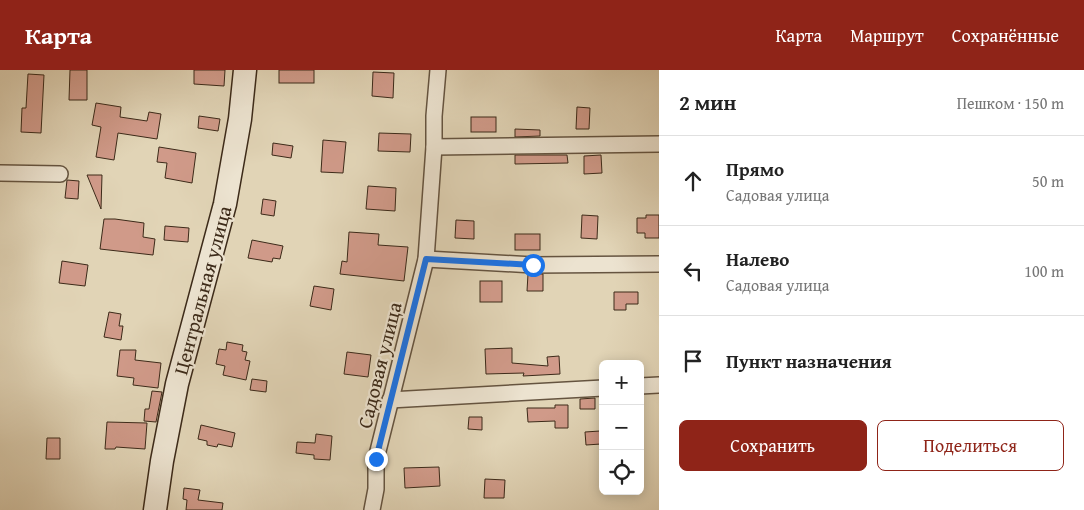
<!DOCTYPE html>
<html lang="ru">
<head>
<meta charset="utf-8">
<style>
	:root { --surface:#fff; --page:#f2f2f2; --text:#222; --muted:#767676; --line:#e0e0e0; --accent:#8f2418 }
	body { margin:0; font-family:"Gentium Book Plus",serif; background:var(--page); color:var(--text) }
	.controls { position:absolute; right:15px; bottom:15px; display:grid; overflow:hidden; border-radius:8px; box-shadow:0 2px 12px #0003 }
	.controls button { width:45px; height:45px; display:grid; place-items:center; padding:0; border:0; border-bottom:1px solid var(--line); background:var(--surface); color:var(--text); font:25px sans-serif }
	.stop { position:absolute; width:15px; height:15px; margin:-11px; border:4px solid #1a73e8; border-radius:50%; background:#fff }
	.stop.end { background:#1a73e8; border-color:#fff; box-shadow:0 1px 5px #0008 }
	.list { margin:0; padding:0; list-style:none }
	h2 { display:flex; justify-content:space-between; align-items:center; height:65px; margin:0; padding:0 20px; font-size:21px }
	h2 small { font-size:16px; font-weight:400; color:var(--muted) }
	.list li { display:grid; grid-template-columns:32px 1fr auto; gap:15px; align-items:center; box-sizing:border-box; height:90px; padding:0 20px; border-top:1px solid var(--line) }
	.list b { display:block; font-size:19px; white-space:nowrap }
	.list p { margin:0; font-size:16px; white-space:nowrap; color:var(--muted) }
	.list em { font-size:16px; font-style:normal; color:var(--muted) }
	.actions { display:flex; gap:10px; padding:15px 20px }
	.actions a { flex:1; padding:11px 0; border:1px solid var(--accent); border-radius:8px; text-align:center; font-size:18px; color:var(--accent) }
	.actions .main { background:var(--accent); color:#fff }
	.icon { flex:none; width:28px; height:28px; fill:none; stroke:currentColor; stroke-width:2; stroke-linecap:round; stroke-linejoin:round }
	.map { position:relative; flex:none; width:659px; height:440px; overflow:hidden }
	header { display:flex; align-items:center; gap:30px; box-sizing:border-box; height:70px; padding:0 25px; background:var(--accent); color:#fff }
	header strong { font-size:24px }
	nav { display:flex; gap:28px; margin-inline-start:auto; font-size:18px }
	main { display:flex }
	aside { flex:1; background:var(--surface) }
	.map>svg:first-child { display:block }
</style>
</head>
<body>
<header>
<strong>Карта</strong>
<nav><a>Карта</a><a>Маршрут</a><a>Сохранённые</a></nav>
</header>
<main>
<div class="map">
<svg width="659" height="440" viewBox="0 0 659 440">
	<rect width="100%" height="100%" fill="#e1d4b6"/>
	<filter id="stains"><feTurbulence type="fractalNoise" baseFrequency=".004" numOctaves="4"/><feColorMatrix values="0 0 0 0 .2 0 0 0 0 .09 0 0 0 0 .02 0 0 0 .5 -.17"/></filter>
	<radialGradient id="worn" r=".72"><stop offset=".6" stop-color="#630" stop-opacity="0"/><stop offset="1" stop-color="#630" stop-opacity=".3"/></radialGradient>
	<g fill="#d09a89" stroke="#3c2a19">
		<path d="M70,0H87V30H69Z"/>
		<path d="M194,0H225L224,16L194,14Z"/>
		<rect x="279" y="0" width="35" height="13"/>
		<path d="M373,2L394,3L393,28L372,26Z"/>
		<path d="M28,4L44,5L41,63L21,62L22,38H26Z"/>
		<path d="M96,33L121,37L120,47L147,51L149,42L161,44L157,69L118,63L114,90L96,87L101,57L92,55Z"/>
		<path d="M577,37L590,38L589,59H576Z"/>
		<path d="M199,46L220,49L218,61L198,58Z"/>
		<rect x="471" y="47" width="25" height="15"/>
		<path d="M515,59L540,60V66L515,67Z"/>
		<path d="M379,63L411,64L410,82L378,81Z"/>
		<path d="M323,70L346,72L343,103L321,102Z"/>
		<path d="M273,73L293,76L291,88L272,85Z"/>
		<path d="M159,77L196,83L192,113L165,108L167,93L157,92Z"/>
		<path d="M515,85H567L568,93L515,94Z"/>
		<path d="M601,85L602,103L584,104V86Z"/>
		<path d="M87,105H102L101,139Z"/>
		<path d="M67,110L79,111L78,129L65,128Z"/>
		<path d="M368,116L396,118L395,141L366,139Z"/>
		<path d="M263,129L276,131L274,146L261,144Z"/>
		<path d="M582,145L598,146L597,169L581,168Z"/>
		<path d="M646,145H659V168H645V163H637V148H646Z"/>
		<path d="M104,149H115L144,153L143,167L155,169L153,185L100,179Z"/>
		<path d="M456,150L474,151V169L455,168Z"/>
		<path d="M165,156L189,158L188,172L164,170Z"/>
		<path d="M349,162L379,164L378,175L408,177L404,211L340,204L342,191L347,192Z"/>
		<rect x="515" y="164" width="25" height="16"/>
		<path d="M252,170L283,176L280,189L273,188L272,192L248,188Z"/>
		<path d="M62,191L88,195L85,216L59,213Z"/>
		<path d="M528,204H543V221H527Z"/>
		<rect x="480" y="211" width="22" height="21"/>
		<path d="M314,216L334,219L331,240L310,236Z"/>
		<path d="M614,222H638V234H626V240H614Z"/>
		<path d="M109,242L121,244L119,256H123L121,270L104,267Z"/>
		<path d="M227,272L243,275L242,281L247,282L245,290L250,291L246,310L223,305L225,296L216,294L219,279L226,280Z"/>
		<path d="M512,278V293L548,296L547,287L559,286L560,304L523,306L524,303L486,304L485,279Z"/>
		<path d="M120,280H136L135,290L161,293L158,318L133,315L134,308L117,306Z"/>
		<path d="M347,282L371,285L368,307L344,304Z"/>
		<path d="M252,309L267,311L266,322L250,320Z"/>
		<path d="M152,321L162,322L156,352L144,351L145,339H149Z"/>
		<path d="M595,328V339H580V329Z"/>
		<path d="M555,335H568V358H555V351L528,352L527,338H555Z"/>
		<path d="M469,347H482V360L468,359Z"/>
		<path d="M107,352L147,353L145,379L116,377L115,379H105Z"/>
		<path d="M201,355L235,363L232,377L218,374L217,377L207,375V371L198,369Z"/>
		<path d="M600,361L601,374L586,375L585,362Z"/>
		<path d="M316,364L332,366L330,390L314,389V385L296,383L297,372L315,373Z"/>
		<path d="M47,368H60V389H46Z"/>
		<path d="M439,397L440,416L405,418L404,398Z"/>
		<path d="M485,409L505,410L504,428H484Z"/>
		<path d="M184,418L200,420L198,430L223,433L222,440H186L187,430L183,429Z"/>
	</g>
	<g fill="none" stroke-linecap="round" stroke-linejoin="round">
		<g stroke="#655440" stroke-width="18">
			<g id="street">
				<path d="M434,77L659,74"/>
				<path d="M0,103L60,104"/>
				<path d="M426,189L533,195L659,194"/>
				<path d="M640,316L659,315"/>
				<path d="M390,330L603,318"/>
				<path d="M372,440L376,419V389L426,189L434,77V46L438,0"/>
			</g>
		</g>
		<g stroke="#3c2a19" stroke-width="25">
			<path id="secondary" d="M155,440L162,391L177,314L225,134L240,49L245,0"/>
		</g>
		<use href="#street" stroke="#ece3d0" stroke-width="15"/>
		<use href="#secondary" stroke="#ece3d0" stroke-width="22"/>
	</g>
	<g fill="none" stroke-linecap="round" stroke-linejoin="round">
		<path stroke="#1a73e8" stroke-width="6" d="M376,389L426,189L533,195"/>
	</g>
	<g text-anchor="middle" dominant-baseline="central" stroke-width="4.5" stroke-linejoin="round" paint-order="stroke">
		<g font-size="20" fill="#3c2a19" stroke="#ece3d0">
			<text transform="translate(202 220) rotate(-75)">Центральная улица</text>
			<text transform="translate(379 295) rotate(-76)">Садовая улица</text>
		</g>
	</g>
	<rect width="100%" height="100%" filter="url(#stains)"/>
	<rect width="100%" height="100%" fill="url(#worn)"/>
</svg>
<div class="controls">
<button>+</button>
<button>−</button>
<button><svg class="icon" aria-label="locate" viewBox="0 0 24 24"><circle cx="12" cy="12" r="6"/><path d="M12 2v4M12 18v4M2 12h4M18 12h4"/></svg></button>
</div>
<div class="stop" style="left:533px;top:195px"></div>
<div class="stop end" style="left:376px;top:389px"></div>
</div>
<aside>
<h2>2 мин<small>Пешком · 150 m</small></h2>
<ul class="list">
<li><svg class="icon" aria-label="ahead" viewBox="0 0 24 24"><path d="M12 20V5M6 11l6-6 6 6"/></svg><div><b>Прямо</b><p>Садовая улица</p></div><em>50 m</em></li>
<li><svg class="icon" aria-label="left" viewBox="0 0 24 24"><path d="M17 20v-9H6M10 6l-5 5 5 5"/></svg><div><b>Налево</b><p>Садовая улица</p></div><em>100 m</em></li>
<li><svg class="icon" aria-label="arrive" viewBox="0 0 24 24"><path d="M6 21V4h12l-3 4 3 4H6"/></svg><div><b>Пункт назначения</b></div></li>
</ul>
<div class="actions"><a class="main">Сохранить</a><a>Поделиться</a></div>
</aside>
</main>
</body>
</html>
